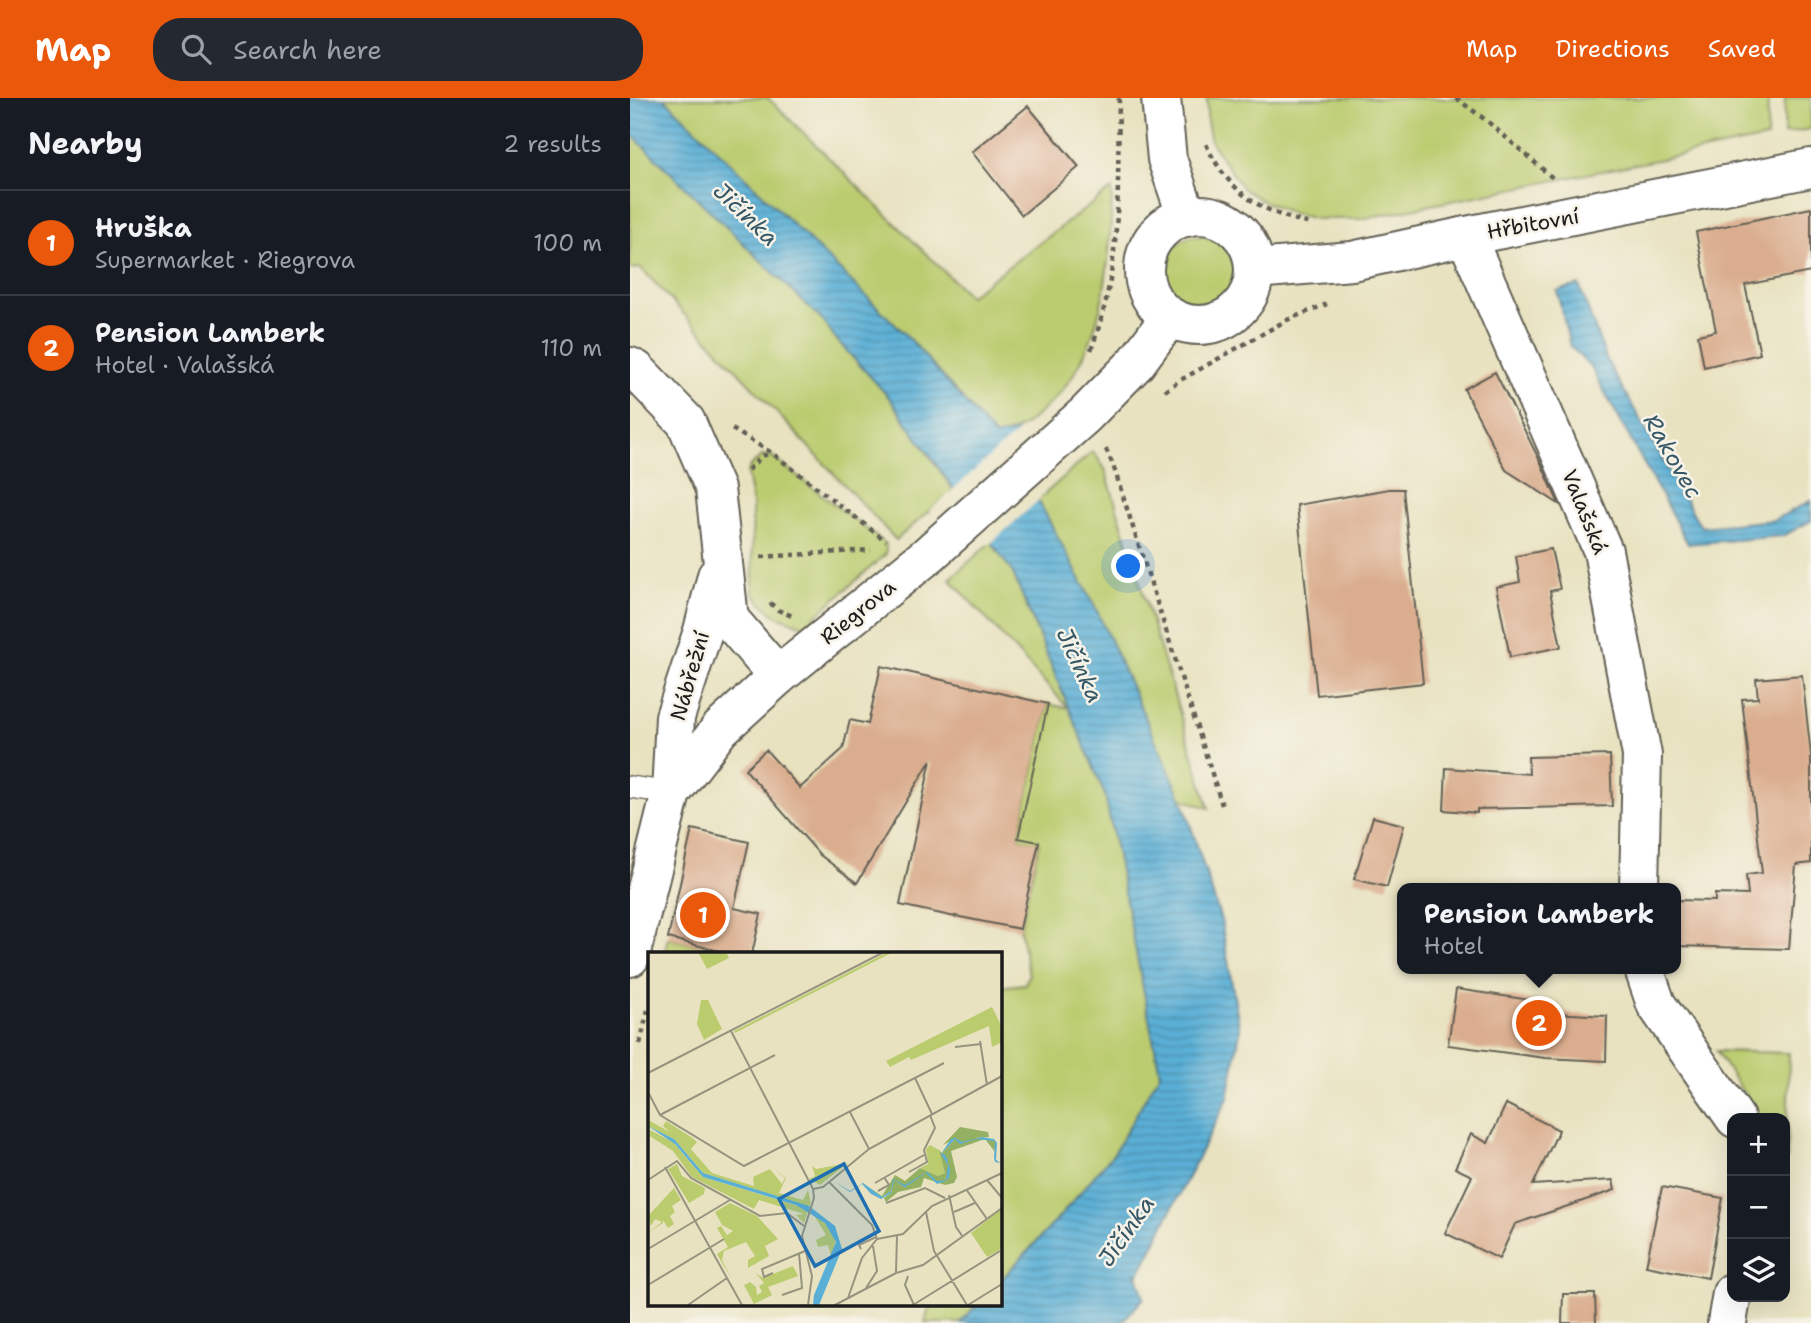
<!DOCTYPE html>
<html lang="en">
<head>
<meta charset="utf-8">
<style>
	:root { --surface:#171b24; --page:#242831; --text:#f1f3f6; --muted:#9ea1a6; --line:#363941; --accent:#ea580c }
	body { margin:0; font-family:"Shantell Sans",sans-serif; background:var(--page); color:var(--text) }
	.controls { position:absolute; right:21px; bottom:21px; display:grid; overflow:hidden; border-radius:14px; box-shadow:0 7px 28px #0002 }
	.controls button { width:63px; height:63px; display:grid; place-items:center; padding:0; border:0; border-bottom:2px solid var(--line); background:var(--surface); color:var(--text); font:35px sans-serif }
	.you { position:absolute; left:499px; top:469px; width:24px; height:24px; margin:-18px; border:5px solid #fff; border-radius:50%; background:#1a73e8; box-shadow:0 0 0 10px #1a73e833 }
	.badge { display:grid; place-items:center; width:46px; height:46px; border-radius:50%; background:var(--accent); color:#fff; font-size:23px; font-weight:700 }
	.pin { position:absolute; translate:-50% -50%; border:4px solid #fff; box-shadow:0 2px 7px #0006 }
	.popup { position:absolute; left:767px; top:785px; width:284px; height:91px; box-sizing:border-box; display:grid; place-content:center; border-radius:14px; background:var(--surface); filter:drop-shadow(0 2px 5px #0005); font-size:23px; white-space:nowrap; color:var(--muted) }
	.popup b { font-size:26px; color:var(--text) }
	.popup::after { content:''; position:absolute; left:50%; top:100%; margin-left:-14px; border:14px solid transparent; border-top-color:var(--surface) }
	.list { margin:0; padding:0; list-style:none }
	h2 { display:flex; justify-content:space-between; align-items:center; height:91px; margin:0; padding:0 28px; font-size:30px }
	h2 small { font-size:23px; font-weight:400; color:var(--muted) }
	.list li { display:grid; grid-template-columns:46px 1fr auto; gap:21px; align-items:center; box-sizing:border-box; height:105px; padding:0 28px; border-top:2px solid var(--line) }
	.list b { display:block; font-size:26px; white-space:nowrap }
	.list p { margin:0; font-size:23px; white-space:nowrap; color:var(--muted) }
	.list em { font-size:23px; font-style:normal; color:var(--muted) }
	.icon { flex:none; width:38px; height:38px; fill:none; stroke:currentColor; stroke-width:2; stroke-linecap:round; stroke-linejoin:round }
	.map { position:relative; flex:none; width:1181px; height:1225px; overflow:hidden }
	header { display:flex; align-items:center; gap:42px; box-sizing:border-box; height:98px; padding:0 35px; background:var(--accent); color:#fff }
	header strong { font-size:33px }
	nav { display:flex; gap:38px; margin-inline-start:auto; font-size:24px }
	.search { width:490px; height:63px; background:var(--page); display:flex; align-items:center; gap:18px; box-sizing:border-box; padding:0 24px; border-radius:28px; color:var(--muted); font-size:26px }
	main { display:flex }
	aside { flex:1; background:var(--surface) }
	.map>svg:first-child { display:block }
</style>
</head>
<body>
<header>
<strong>Map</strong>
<div class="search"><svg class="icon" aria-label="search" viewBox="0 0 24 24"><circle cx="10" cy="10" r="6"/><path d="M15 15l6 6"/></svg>Search here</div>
<nav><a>Map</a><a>Directions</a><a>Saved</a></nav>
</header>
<main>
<aside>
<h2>Nearby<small>2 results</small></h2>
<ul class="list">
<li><span class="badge">1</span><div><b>Hruška</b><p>Supermarket · Riegrova</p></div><em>100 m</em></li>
<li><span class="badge">2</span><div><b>Pension Lamberk</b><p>Hotel · Valašská</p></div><em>110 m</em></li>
</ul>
</aside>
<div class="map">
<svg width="1181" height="1225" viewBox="0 0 1181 1225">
	<defs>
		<pattern id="water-rules" width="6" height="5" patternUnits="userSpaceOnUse" patternTransform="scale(1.75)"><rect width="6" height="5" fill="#5aafd6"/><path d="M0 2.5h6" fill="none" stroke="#4a8ead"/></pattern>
	</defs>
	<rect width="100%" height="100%" fill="#f7f3e8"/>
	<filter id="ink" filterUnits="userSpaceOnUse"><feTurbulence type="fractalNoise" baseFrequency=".0143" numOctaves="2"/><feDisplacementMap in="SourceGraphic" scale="14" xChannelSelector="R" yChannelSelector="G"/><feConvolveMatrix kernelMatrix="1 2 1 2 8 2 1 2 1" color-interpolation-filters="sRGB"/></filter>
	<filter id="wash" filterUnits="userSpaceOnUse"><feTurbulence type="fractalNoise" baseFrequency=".00686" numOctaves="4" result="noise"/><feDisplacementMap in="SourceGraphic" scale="28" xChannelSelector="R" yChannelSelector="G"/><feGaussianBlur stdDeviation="1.57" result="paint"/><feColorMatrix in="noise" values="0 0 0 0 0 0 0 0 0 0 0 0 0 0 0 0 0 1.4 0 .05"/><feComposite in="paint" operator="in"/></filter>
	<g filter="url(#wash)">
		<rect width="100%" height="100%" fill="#e8e2c0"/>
		<g fill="#bbcc6f" stroke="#6c7446" stroke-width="2">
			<path d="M34,0H138L339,198L482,91C480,165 476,257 415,310C396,327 391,332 366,339L280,241Z"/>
			<path d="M577,0H1138L1137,40L731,121H687L664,116L633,103L613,91L581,44L577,23Z"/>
			<path d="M1155,0H1181V31L1154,36Z"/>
			<path d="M0,35L194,224L207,242L258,298L323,392L266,442L11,170L0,171Z"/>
			<circle cx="569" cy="173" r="35"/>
			<path d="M463,353L475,371L579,710L552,701L466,511L408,402Z"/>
			<path d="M132,358H141L256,446V456L174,528L144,517L123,496L122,404L117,375L120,368Z"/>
			<path d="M361,444L383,475L475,697L530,975L484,1055L426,1123L369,1184V889L395,886L399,877L390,831L409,745L388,740L418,606L438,610L320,481Z"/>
			<path d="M38,840L90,853L89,856H34Z"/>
			<path d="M1086,953L1159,955L1157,1062L1155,1058V1020H1130Z"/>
			<path d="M300,1206H348L330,1225H295Z"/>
		</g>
		<g fill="url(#water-rules)" stroke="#3b6679" stroke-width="2">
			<path d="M0,0H34L280,241L365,339L389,333L408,402L466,511L552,701L591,822L610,933L598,1000L509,1176L506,1174L514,1200L491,1225H330L348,1206H369V1184L426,1123L484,1055L530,975L475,697L383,475L258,298L207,242L194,224L0,35Z"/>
			<path d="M949,187L977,263L1071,429L1144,422L1181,403V423L1153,438L1058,446L962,271L940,248L927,193Z"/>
		</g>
		<path fill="#e8e2c0" d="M392,330L411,400L359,447L299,413Z"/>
		<g id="blocks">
			<g fill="#daad8e">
				<path d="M398,8L449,69L392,117L342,54Z"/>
				<path d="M1181,110V174L1115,187L1130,256L1074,269L1068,237L1086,233L1066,134Z"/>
				<path d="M865,274L911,365L929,406L876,372L834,291Z"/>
				<path d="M759,391H773L793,585L687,597L667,407Z"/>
				<path d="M921,451L930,491L920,493L931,549L880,559L866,489L890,484L886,458Z"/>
				<path d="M251,568L418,606L388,740L409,744L390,831L325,818V819L270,807L301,662L227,785L190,757L115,671L136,652L170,690L213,651L220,622L238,626Z"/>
				<path d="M1172,577L1181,657V765L1166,767L1159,851L1046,848V802L1085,803V796L1118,797L1116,777L1132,775L1112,601L1128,600L1126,581Z"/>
				<path d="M980,657L982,708L847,711V715L814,712L816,670L899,676L898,659Z"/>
				<path d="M743,719L774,727L757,789L724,781Z"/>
				<path d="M62,731L119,744L104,810L131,816L122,856H101L38,840Z"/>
				<path d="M826,891L907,903L905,914L977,918L976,963L915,960L818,947Z"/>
				<path d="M876,1006L929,1032L903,1087L983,1082L985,1092L885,1126L869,1161L815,1135L842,1078L825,1070L841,1036L858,1045Z"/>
				<path d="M1032,1089L1093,1100L1078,1180L1016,1168Z"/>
				<path d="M933,1196H965L966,1225H932Z"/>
			</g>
		</g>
	</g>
	<g filter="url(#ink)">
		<use href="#blocks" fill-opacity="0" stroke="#636155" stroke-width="2"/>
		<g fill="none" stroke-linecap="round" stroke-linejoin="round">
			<g stroke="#636155" stroke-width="24">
				<path id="service" d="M0,689L41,695"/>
			</g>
			<g stroke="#636155" stroke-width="42">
				<g id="minor">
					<path d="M836,138L973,453L1012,657L1009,790"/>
					<path d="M624,171L722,163L836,138L1181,70"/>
					<path d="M0,269L6,272L56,324L85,391L99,521L148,578"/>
					<path d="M41,695L45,619L73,533L87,478"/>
					<path d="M1014,871L1026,906L1105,1020"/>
					<path d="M1097,1225L1102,1195"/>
				</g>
			</g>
			<g stroke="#636155" stroke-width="42">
				<g id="tertiary">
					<path d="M531,0L537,61L557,119"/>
					<circle cx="569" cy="172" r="55"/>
					<path d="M0,859L41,695L90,631L148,578L298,457L455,317L506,265L540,219"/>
				</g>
			</g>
			<g stroke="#636155" stroke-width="4.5" stroke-dasharray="5 5" stroke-linecap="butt">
				<path d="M826,0L857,23L925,82"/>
				<path d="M576,46C598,94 630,114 681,126"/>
				<path d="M461,252C493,167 487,89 489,0"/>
				<path d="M535,293L547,284L657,222L697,206"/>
				<path d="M102,331L142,355L256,443"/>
				<path d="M476,351L483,367L592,707"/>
				<path d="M118,372L132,358L142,355"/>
				<path d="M131,459L241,452"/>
				<path d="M140,505L148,512L162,518"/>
				<path d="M10,946L19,907"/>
			</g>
			<use href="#service" stroke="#fff" stroke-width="21"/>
			<use href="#minor" stroke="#fff" stroke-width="38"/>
			<use href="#tertiary" stroke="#fff" stroke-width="38"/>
		</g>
	</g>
	<g text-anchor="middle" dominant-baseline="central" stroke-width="5" stroke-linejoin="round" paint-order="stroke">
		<g font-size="21" fill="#1c1c1c" stroke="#f7f3e8">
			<text transform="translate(903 126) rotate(-10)">Hřbitovní</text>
			<text transform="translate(955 414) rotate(68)">Valašská</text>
			<text transform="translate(228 514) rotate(-39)">Riegrova</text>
			<text transform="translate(60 578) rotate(-74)">Nábřežní</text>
		</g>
		<g font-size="23" font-style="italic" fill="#355766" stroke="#f7f3e8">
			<text transform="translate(116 116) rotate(44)">Jičínka</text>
			<text transform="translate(1043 358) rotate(60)">Rakovec</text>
			<text transform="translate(450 567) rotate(65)">Jičínka</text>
			<text transform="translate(496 1133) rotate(-55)">Jičínka</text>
		</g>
	</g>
	<g transform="translate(18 854)">
		<rect width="354" height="354" fill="#e8e2c0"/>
		<path d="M50,0H78L81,6L59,17ZM240,0H245L87,81L86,79ZM53,48H60L74,77L56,88L49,72ZM0,168L33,186L64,221L106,234L105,225L122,217L134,232L137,226L124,215L138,226L131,241L155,248L160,238L163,251L161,255L55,221L26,187L0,174ZM0,177L25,190L55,225L154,255L160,259L156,271L148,263L156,262L111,248L106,257L44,225L25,199L0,183ZM282,193L291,198L297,221L290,224L272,216L280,212L278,197ZM200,211L172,233L161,227L167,224L164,214L168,217ZM26,236L33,248L24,254L27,260L22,264L26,272L20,276L15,268V271L0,281L14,270L7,267L3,274L0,264ZM82,251L109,264L130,287L117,294L121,304L100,316V308L107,304L98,290L76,299L74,308L83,326L69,302L80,295L69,276L73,274L79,283L85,279L74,273L67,260ZM353,257V297L339,305L323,281ZM164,260L177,271L188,285L184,308L180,293L170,295L168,288L178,283Z" fill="#bbcc6f"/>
		<path d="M312,175L340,180L341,185L327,186H338L347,189L348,193L347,200L337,187L303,199L309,225L306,231L297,233L276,226L273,235L250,240L238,250L236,246L243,241L245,231L243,239L234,245L223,241L213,230L234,244L247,223L257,229L272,216L290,224L297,221L291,198L294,201L307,187L295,193Z" fill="#94b062"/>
		<path d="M18,169L43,185L49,190L42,198L15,174ZM29,212L34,224L57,236L56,242L41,251L20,217ZM145,314L150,324L120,335L124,343L106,352L96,333L102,330L108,335L109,343L114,340L111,334L116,331L108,321L115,326Z" fill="#bbcc6f"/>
		<path d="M344,55L353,73V94L352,91L344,95L341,74L263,108L261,105L242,115L238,109Z" fill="#bbcc6f"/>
		<path d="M0,174L26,187L55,221L161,254L187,274L194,297L171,353H165L166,343L188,290L177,271L148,253L55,225L27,192ZM334,185L346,187L349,191L348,208L353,211L347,210L346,206L347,189L328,187L312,192L307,187L294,201L298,204L302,217L301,226L297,229L289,232L278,221L257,235L246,228L243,241L233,247L223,242L214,232L202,240L187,230L202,239L215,231L234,245L243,239L245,227L257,233L279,220L289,229L298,228L300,213L293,202L303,187L307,186L314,190Z" fill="#5aafd6"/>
		<path fill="none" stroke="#96937e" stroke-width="2" d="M83,79L165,237M332,89L339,133M307,95L333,92M0,121L236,0M267,126L284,162M0,140L12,163L96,214L296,111M202,160L221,197M12,163L127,103M17,215L94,353M261,220L279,210L276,198L287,176L282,163M0,228L29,209L43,226L112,264L139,261L156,274M339,228L354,246M181,230L224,273L229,287M227,231L276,203M318,237L339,267M230,239L241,233L236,225M301,243L308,275L315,285M238,251L277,236L297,246M278,260L286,299L319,353M306,260L327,251M229,287L255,282L284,254L354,221M0,297L82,248M213,297L211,293L228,285M125,321L116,325L114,317L157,299M248,321L249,283M260,324L257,333L266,353M0,333L76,287M218,336L229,319L225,294M134,343L154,336L151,301M200,346L214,306L229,287M40,353L79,326M160,353L164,324L154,284L166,246L165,237L175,235L221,197L354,124M187,353L248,321L275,313L354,256M265,353L352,299M320,353L354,332"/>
		<path fill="#1f6fb2" fill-opacity="0.15" stroke="#1f6fb2" stroke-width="3.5" d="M196,212L231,279L167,314L131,247Z"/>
		<rect width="354" height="354" fill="none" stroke="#1c1c1c" stroke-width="3.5"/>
	</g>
</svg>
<div class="controls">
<button>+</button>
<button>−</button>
<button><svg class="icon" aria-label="layers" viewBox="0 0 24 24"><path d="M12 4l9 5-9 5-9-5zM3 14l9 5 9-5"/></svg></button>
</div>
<div class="you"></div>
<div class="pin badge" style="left:73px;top:817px">1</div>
<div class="pin badge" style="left:909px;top:925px">2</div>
<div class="popup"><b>Pension Lamberk</b>Hotel</div>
</div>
</main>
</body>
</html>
